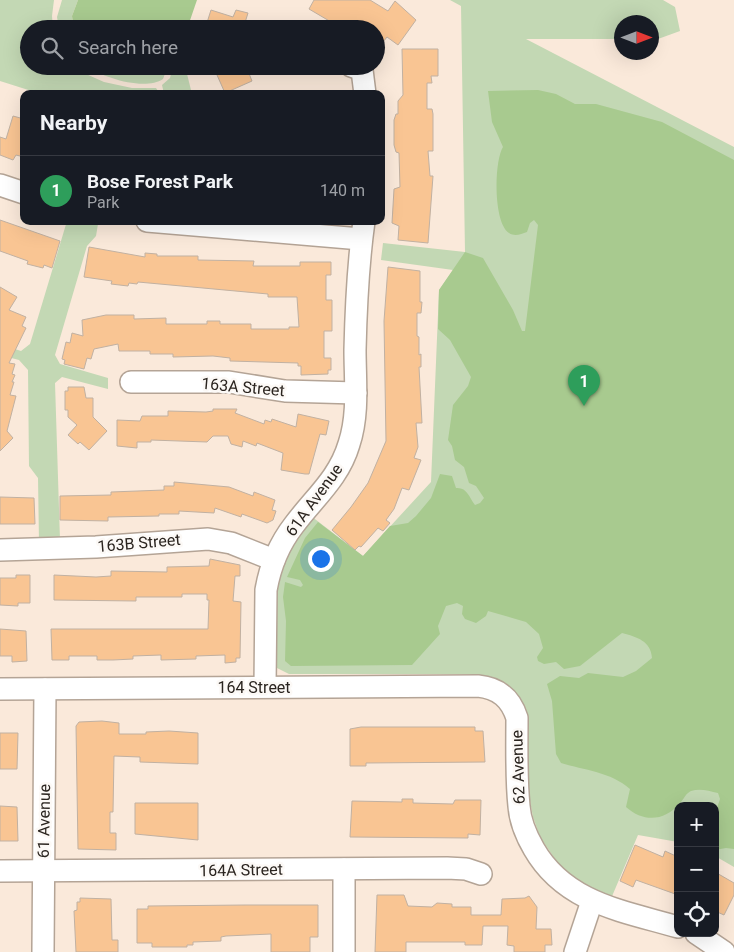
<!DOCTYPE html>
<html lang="en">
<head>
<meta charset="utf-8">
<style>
	:root { --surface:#171b24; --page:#20242c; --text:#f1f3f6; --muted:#9ea1a6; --line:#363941; --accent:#279825 }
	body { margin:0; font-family:Roboto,sans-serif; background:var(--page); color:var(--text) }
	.controls { position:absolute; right:15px; bottom:15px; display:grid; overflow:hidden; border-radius:10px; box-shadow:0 5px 20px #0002 }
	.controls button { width:45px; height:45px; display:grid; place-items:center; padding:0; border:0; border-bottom:1px solid var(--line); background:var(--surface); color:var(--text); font:25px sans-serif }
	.compass { position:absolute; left:614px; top:15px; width:45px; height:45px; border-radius:50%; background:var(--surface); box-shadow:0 5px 20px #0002; rotate:90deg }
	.you { position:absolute; left:320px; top:558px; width:18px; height:18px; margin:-12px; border:4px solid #fff; border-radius:50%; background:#1a73e8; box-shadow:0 0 0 8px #1a73e833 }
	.badge { display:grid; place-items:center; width:32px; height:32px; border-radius:50%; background:var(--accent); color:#fff; font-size:16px; font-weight:700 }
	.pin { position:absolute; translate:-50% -41px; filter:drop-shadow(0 1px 2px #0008) }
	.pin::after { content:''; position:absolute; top:26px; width:18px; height:15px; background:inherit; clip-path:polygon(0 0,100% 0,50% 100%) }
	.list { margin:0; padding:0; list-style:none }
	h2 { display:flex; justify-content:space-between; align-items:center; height:65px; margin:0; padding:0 20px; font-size:21px }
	h2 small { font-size:16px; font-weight:400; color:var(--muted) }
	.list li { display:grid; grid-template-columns:32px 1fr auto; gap:15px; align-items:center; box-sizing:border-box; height:70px; padding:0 20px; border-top:1px solid var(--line) }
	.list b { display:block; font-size:19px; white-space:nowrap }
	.list p { margin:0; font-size:16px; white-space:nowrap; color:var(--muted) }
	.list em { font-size:16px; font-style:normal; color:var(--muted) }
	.icon { flex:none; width:28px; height:28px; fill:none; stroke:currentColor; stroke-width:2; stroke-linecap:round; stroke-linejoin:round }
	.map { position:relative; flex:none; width:734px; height:952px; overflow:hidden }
	.search { position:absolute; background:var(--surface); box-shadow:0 5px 20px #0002; left:20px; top:20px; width:365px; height:55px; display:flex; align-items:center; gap:12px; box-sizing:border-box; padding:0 18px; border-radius:28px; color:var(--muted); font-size:19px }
	.panel { position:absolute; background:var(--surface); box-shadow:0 5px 20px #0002; left:20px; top:90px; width:365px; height:135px; border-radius:10px }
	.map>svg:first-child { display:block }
</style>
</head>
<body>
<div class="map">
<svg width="734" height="952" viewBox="0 0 734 952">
	<rect width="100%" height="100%" fill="#fae9da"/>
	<g fill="#c3d8b4">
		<path d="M0,0H54L52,16L53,29H29V66H75L86,74L104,82L132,88H156L160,94H41L0,81Z"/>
		<path d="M62,0H78L72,16L74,29H59L57,17Z"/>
		<path d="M450,0H663L675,7L680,31L658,39H652V22H622L621,39H526L734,147V867L715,856V806H678V842L638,835L610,901L584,890L557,862L540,837L533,817L528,790V732L471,674H289L277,668L274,662L275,596L286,555L311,516L363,556L431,482L439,290L453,270L381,260L383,243L465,252L461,6Z"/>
		<path d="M87,66H114L137,71H160L168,66L163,79C145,91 103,78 87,66Z"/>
		<path d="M173,66H185L192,94H164L162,85L170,78Z"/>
		<path d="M67,221H85L98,224L96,236L87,246L55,355L60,364L108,378V389L62,377L55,383L60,540L39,542L38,478L29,466L28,370L19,360L0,355V344L21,351L30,344Z"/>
	</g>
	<g fill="#a8ca8f">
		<path d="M78,0H197L187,29H74L72,16Z"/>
		<path d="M538,90L556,94L575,104H596L662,122L734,160V849L726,848L715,850V814L720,799L718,793C709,791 700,788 691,791C686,793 684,799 680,803C665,821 644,823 626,807L630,789C611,772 584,770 561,763L556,754L552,701L547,684L560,676L579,678L588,673L623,677L636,671L652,658C651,641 637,637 622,633L580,666L564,669L556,662L544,664L538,661L537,657L543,648L539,634L526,622L488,611L486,616L476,623L465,619L462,614L463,606L457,603L446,606L438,626L440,634L412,665L291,666L285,661L286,621L283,597L285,582L301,587L303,585L300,580L287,577L305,538L318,522L363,556L390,526L408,523L416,516L431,498L440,474L452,476L456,488C467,487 469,497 475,505L480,503L484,498L476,486L469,483L464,467L455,460L452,446L448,440L453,405L468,386L471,377L450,340L438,329L439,290L465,252L483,258L513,310L522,331H525L538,225L534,220L530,223L527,232C521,234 515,237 509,233C493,223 494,161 503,147L492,122L488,91Z"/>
	</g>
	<g fill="#f9c593" stroke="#c1b1a2">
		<path d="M314,0H370L388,11L395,1L416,20L398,45L387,37L376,51V29H343L309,9Z"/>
		<path d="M211,10L233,17L236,10L248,13L243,29H205Z"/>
		<path d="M402,49H438V76H431L432,83H427V109H432L433,114V151H428L430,176H433L428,243L398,240L399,226L392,223L394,189L400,187L399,153L396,152L394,145V120L396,114H398V101L403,95Z"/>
		<path d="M213,66H246L252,81L225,93Z"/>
		<path d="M13,116L24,119V157L16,155L13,160L0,155V137L6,139Z"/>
		<path d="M0,220L60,241L52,268L44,265L43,268L27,264L28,261L0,251Z"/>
		<path d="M89,247L145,257V253L157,254V256H198V260L254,261L253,266H300V262H331V275H326V300H332V331H324V358H331V370H328V374L301,375V366H298V363L230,361V358L213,356L173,357V354H150V351H119L118,344L94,349L91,359L87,358L84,369L64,364L65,360L62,359L66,342L70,343L72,333L83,336L82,320L106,315H134V319L166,318V324H207V321H220V324H251V329H289V327H299L297,297H268V294L138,282L137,284L129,283L128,286L111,284L112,281L84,277Z"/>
		<path d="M388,267L420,271V302H422L421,313H417V336L419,337V355L421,354V367H419L422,423H416L418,447L414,458L421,460L409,490L402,488L394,509L386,520L390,523L383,531L378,528L361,547L359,546L355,550L332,530L351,507L368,483L386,441L384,321Z"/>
		<path d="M0,287L17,297L9,310L26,317L22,326L26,328L9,363L15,364L12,374L15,375L12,382H14L10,395L16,396L7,431L13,438L0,451Z"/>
		<path d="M68,387H84L86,398H93V417L107,431L89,450L80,442L78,444L68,435L77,425L68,417V410H65V391H68Z"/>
		<path d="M213,409H237L235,413L264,424L265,420L271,422L272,419L296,427L298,414L329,421L326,435L320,434L309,474H305L281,470L283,453L257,443L256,446L243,441L242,447L231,444L228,436H213L207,442L151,440V442H137V448L117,446V420L140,421L142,416H168V411L206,412L213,411Z"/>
		<path d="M174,482L229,487L253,496L254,492L275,500L272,510L276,511L273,520L267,523L242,514L241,517L215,508L214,513L179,511V514H159V516L108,517V521L60,520V496L111,495V492L164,490V486H174Z"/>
		<path d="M0,497L34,498L35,524H0Z"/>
		<path d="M210,559L240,565V576H235L233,601L241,602L240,658H236V662L225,663V655L196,656V659L161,660V655L133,656V659L113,660H97V656H69V660H52L51,629H208L209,600H207V594H182V597H136V601L54,600V575L96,577L111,576V571L167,572V567L209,566Z"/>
		<path d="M16,575H30V603H18V606L0,605V578H16Z"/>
		<path d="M0,629L26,631L27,661L12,662V656H0Z"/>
		<path d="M102,721L119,723V734H146V732L169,731L198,733V764L140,762V757L114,756L113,812H110V833H116V850L78,849L76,726L79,722Z"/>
		<path d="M361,727H475V731H483L485,762L366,763V766H350V729Z"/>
		<path d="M0,733H18L17,769H0Z"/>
		<path d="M402,799H413V803L453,804L455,800H481L480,835L468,834V838L350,837L352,801L402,802Z"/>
		<path d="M135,803H198V840L135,834Z"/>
		<path d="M0,806L17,807L18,841H0Z"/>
		<path d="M635,845L663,857L665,851L678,857V895L636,880L633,887L620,881Z"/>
		<path d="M715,872L734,883V895L724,915L715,911Z"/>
		<path d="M377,895H404L408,906L432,907L437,903L452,904V907H471V915H501L502,899L525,898L529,896L537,907L536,929H551L552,945H545V952H514V946L507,945L508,926H483L482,945H465V942H406V952H375Z"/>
		<path d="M80,898L111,899L112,940H118V952H76L74,911L77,910V902H80Z"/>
		<path d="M245,905H318V937H310V952H271V934L226,936L221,937V941L193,942V945H187V947H152V943H137V909H148V906Z"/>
	</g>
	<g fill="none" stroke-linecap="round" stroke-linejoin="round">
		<g stroke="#b4a496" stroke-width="24">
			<g id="minor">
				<path d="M351,66L362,70L365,94"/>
				<path d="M0,185L24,193"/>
				<path d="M147,221L361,239"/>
				<path d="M131,382H229L285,391L356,393"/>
				<path d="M0,550L96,547L208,539L231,543L274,560"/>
				<path d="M265,686L266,590C270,567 280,543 294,525C315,497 339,478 349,444C359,414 355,381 355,350C356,307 358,264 364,221"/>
				<path d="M0,689L478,686C499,688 511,699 517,718C517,747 516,778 519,806C520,821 527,837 534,849C565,903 623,911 678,927"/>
				<path d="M0,871L447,868L466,869L481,874"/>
				<path d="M696,933L724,952"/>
				<path d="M43,952L45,689"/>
				<path d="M344,952V869"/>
				<path d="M575,952L592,901"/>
			</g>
		</g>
		<use href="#minor" stroke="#fff" stroke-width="21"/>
	</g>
	<g text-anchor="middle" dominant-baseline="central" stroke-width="5" stroke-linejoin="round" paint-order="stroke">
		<g font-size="16" fill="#2a241f" stroke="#fcf9f6">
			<text transform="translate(243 387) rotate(5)">163A Street</text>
			<text transform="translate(314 500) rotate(-54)">61A Avenue</text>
			<text transform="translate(139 543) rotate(-5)">163B Street</text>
			<text x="254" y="687">164 Street</text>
			<text transform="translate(518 767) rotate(-92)">62 Avenue</text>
			<text transform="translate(44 821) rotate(-89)">61 Avenue</text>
			<text transform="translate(241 870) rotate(-1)">164A Street</text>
		</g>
	</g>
</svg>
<div class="controls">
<button>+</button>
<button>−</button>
<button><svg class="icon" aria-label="locate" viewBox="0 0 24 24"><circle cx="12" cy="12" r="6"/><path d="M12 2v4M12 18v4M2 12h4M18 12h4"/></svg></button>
</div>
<svg class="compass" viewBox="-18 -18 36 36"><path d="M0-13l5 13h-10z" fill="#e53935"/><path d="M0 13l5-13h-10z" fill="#9ea1a6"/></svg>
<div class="you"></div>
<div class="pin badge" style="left:584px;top:406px;background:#2e9e5b">1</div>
<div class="search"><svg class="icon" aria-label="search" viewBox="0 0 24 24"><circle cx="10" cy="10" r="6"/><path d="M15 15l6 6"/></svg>Search here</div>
<section class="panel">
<h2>Nearby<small></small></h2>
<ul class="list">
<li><span class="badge" style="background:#2e9e5b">1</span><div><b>Bose Forest Park</b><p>Park</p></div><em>140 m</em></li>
</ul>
</section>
</div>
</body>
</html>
